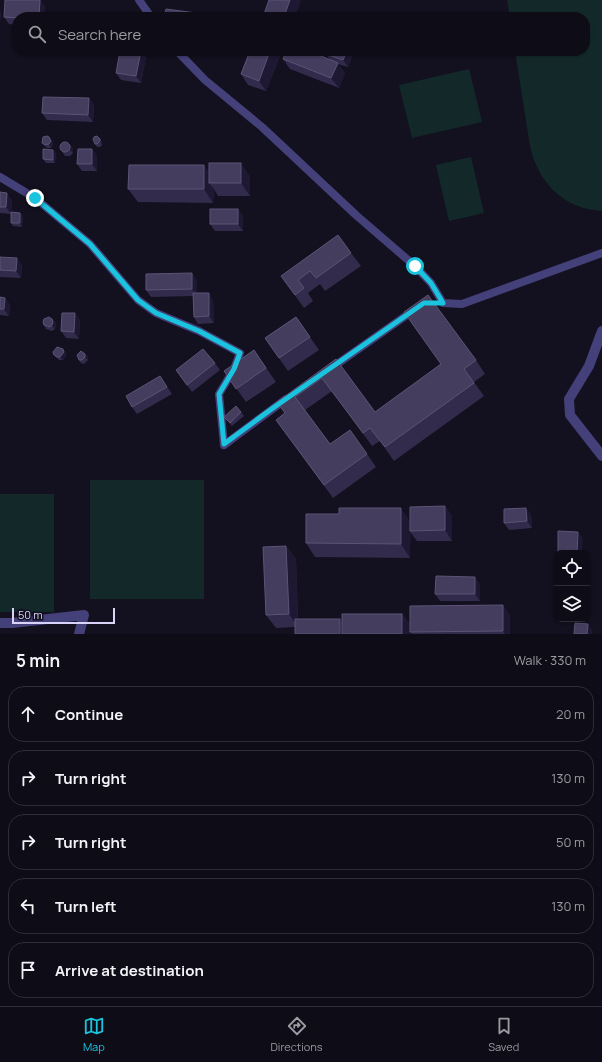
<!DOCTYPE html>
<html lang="en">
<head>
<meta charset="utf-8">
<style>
	:root { --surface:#0e0c17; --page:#171520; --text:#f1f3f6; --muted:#9b9ba1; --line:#2e2c36; --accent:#1bc4de }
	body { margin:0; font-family:Manrope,sans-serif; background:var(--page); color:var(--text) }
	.controls { position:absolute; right:12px; bottom:12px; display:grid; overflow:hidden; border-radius:8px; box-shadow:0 1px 3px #0004 }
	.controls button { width:36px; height:36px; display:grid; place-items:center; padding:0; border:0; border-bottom:1px solid var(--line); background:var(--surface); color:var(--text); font:20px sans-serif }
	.scale { position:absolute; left:12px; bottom:10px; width:103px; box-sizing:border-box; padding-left:4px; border:2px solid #d9d3fa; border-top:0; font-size:11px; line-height:14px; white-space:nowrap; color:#d9d3fa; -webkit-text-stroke:3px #13101f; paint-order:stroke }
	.stop { position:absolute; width:12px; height:12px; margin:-9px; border:3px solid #1bc4de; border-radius:50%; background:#fff }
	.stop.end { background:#1bc4de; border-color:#fff; box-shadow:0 1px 4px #0008 }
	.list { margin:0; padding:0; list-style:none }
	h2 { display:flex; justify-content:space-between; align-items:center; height:52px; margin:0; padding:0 16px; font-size:17px }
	h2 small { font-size:13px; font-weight:400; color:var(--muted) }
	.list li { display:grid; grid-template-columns:26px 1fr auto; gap:12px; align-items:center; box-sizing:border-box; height:56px; margin:0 8px 8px; padding:0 8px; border:1px solid var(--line); border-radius:16px }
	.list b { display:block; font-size:15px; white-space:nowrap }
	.list em { font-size:13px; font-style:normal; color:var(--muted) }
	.icon { flex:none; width:22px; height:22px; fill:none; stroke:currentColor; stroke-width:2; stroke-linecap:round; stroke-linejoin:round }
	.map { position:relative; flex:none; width:602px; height:634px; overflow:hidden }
	.search { position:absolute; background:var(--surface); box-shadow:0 1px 3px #0004; left:12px; right:12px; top:12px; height:44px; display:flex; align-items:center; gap:10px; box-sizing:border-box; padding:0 14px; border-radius:16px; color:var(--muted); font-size:15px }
	.sheet { height:372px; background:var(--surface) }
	nav { display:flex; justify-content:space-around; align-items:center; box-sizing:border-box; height:56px; border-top:1px solid var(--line); background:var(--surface); font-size:11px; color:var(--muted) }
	nav a { display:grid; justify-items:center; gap:2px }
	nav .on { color:var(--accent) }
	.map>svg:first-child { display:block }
</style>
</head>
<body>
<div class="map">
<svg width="602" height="634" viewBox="0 0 602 634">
	<rect width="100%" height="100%" fill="#13101f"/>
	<g fill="#132929">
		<path d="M507,0H602V211C563,209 538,182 530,146L515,51H585V17H510Z"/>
		<path d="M469,69L482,122L412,138L399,85Z"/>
		<path d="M471,157L484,213L449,221L436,165Z"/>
		<rect x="90" y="480" width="114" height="119"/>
		<rect x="0" y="494" width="54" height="118"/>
	</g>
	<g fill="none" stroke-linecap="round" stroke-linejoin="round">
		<g stroke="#444079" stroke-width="8">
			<path d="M139,0L151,17"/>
			<path d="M177,51L205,80L262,127L357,216L415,266L431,283L443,303L462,304L602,253"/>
			<path d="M0,177L35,198L90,244L138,300L156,313L199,331L240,353L234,369L219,394L224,445"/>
			<path d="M330,369L414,310"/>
			<path d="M224,445L286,399"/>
		</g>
		<g stroke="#444079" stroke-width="10">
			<path d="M602,331L589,366L569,399L570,415L602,456"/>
			<path d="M0,623H12L84,615L79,634"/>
		</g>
	</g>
	<g fill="#322b4b">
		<path d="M40,0L45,7L17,17V25L9,24L4,17Z"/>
		<path d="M120,51H147L141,83L121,80L116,73Z"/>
		<path d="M250,51H282L266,91L248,85L241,74Z"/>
		<path d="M354,51L348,67L338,64L345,73L339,88L290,69L283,59L330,60L326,54Z"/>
		<path d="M89,98L94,105L93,122L47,120L42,113Z"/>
		<path d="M94,137L102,142V145L100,147H97L95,144Z"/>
		<path d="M52,141L53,145L51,148H47L42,143Z"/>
		<path d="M73,148V153L70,156H65L60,149Z"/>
		<path d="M92,149L97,156V171H82L77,164Z"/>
		<path d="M56,153L55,163H46L43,159Z"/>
		<path d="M209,172L250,176V196H218L214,189L213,203L138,202L128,189Z"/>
		<path d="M0,192L12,200L11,212L20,213L23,216L22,227L13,226L11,223V214L0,213Z"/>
		<path d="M238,209L243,216V231H215L210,224Z"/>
		<path d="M351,253L361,266L325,291L320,284L308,293L313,301L304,308L281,276Z"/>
		<path d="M0,257L22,265L21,278L0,277Z"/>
		<path d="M197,280V293L213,300L214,323L198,324L194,317L193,296L151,297L146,290Z"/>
		<path d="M0,297L5,298L10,305L9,316L0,315Z"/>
		<path d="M404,312L476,360L485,374L474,382L484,396L394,461L380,441L372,446L332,391L305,410L330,444L367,454L376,467L333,498L276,420L285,413L277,402L336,359L375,412L441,364Z"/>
		<path d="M75,313L80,320L79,339L66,338L61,331Z"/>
		<path d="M296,317L319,350L288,371L265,338Z"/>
		<path d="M52,319L55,322L56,325L55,329L52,331L46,329L44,325Z"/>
		<path d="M254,350L276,382L246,402L224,371Z"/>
		<path d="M65,352L66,355L63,360H59L54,355Z"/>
		<path d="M85,354L88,357V360L84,364L81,363L79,360Z"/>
		<path d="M215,363L220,370L192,392L176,370Z"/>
		<path d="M160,376L172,394L137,414L132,407Z"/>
		<path d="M241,412L244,416L232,426L224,417Z"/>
		<path d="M445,506L452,516V541H417L410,532V558L315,557L306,543L410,521Z"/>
		<path d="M526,508L531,515L532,528L509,530L504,523Z"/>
		<path d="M286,546L296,559L298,619H340L342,622L402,614L410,624V634L295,627L276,628L266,615Z"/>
		<path d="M480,584V601H440L435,594Z"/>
		<path d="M503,605L510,616V634H412L410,632Z"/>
	</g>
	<g fill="#1e1832">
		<path d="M40,0L45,7L44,17H39Z"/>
		<path d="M290,0H300L301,1L295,17H284Z"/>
		<path d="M0,10L1,12V21L0,19Z"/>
		<path d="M141,51H147L141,83L136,76Z"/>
		<path d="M270,51H282L266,91L259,81Z"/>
		<path d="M347,51H354L348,67L343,60Z"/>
		<path d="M338,63L345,73L339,88L331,78Z"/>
		<path d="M89,98L94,105L93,122L88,115Z"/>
		<path d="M49,137L52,141L53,145L51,148L49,144Z"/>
		<path d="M100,139L102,142V145L100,141Z"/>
		<path d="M70,144L73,148V153L70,150Z"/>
		<path d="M92,149L97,156V171L92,164Z"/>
		<path d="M53,150L56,153L55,163L53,160Z"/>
		<path d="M241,163L250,176V196L241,183Z"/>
		<path d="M204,165L214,179L209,183L214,189L213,203L204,189Z"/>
		<path d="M7,193L12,200L11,214L6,207Z"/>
		<path d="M238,209L243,216V231L238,224Z"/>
		<path d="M20,213L23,216L22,227L20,223Z"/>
		<path d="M17,258L22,265L21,278L16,271Z"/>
		<path d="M192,273L197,280V296L192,289Z"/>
		<path d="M209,293L213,300L214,323L209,316Z"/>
		<path d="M5,298L10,305L9,316L4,309Z"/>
		<path d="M75,313L80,320L79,339L74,332Z"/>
		<path d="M52,319L55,322L56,325L55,329L52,325Z"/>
		<path d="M63,349L65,352L66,355L63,360L60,357Z"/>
		<path d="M85,354L88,357V360L85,357Z"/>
		<path d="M445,506L452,516V541L445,530Z"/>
		<path d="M401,508L411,522L410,558L401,544Z"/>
		<path d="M526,508L531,515L532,528L527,521Z"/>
		<path d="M578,532L583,538L582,553H577Z"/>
		<path d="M286,546L296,559L298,627L289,614Z"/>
		<path d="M475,577L480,584V601L475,594Z"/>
		<path d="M503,605L510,616V634H505L503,631Z"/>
		<path d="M402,614L410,624V634H402Z"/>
		<path d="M340,619L349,632V634H340Z"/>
		<path d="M588,624L593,631L592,634H587Z"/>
	</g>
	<g fill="#443d5e" stroke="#5b5476">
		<path d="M5,0H40L39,17H17V18L4,17Z"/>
		<path d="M269,0H290L284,17H263Z"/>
		<path d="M166,9L204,14V17H164Z"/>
		<path d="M120,51H141L136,76L116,73Z"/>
		<path d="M250,51H270L259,81L241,74Z"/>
		<path d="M286,51H309L338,63L331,78L283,59Z"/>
		<path d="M327,51H347L343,60L326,54Z"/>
		<path d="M43,97L89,98L88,115L42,113Z"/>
		<path d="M47,136L49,137L51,141L49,144L45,145L42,143L43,137Z"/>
		<path d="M97,136L100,139V141L97,144H95L93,139L94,137Z"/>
		<circle cx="65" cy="147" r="5"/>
		<path d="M43,149L53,150V160L43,159Z"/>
		<path d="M78,149H92V164H77Z"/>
		<rect x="209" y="163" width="32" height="20"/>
		<path d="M129,165H204V189H128Z"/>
		<path d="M0,192L7,193L6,207H0Z"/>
		<rect x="210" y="209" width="28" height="15"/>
		<path d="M11,212L20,213V223H11Z"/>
		<path d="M338,235L351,253L316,278L310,271L298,280L304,288L295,295L281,276Z"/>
		<path d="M0,257L17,258L16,271L0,270Z"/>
		<path d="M192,273V289L146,290V274Z"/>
		<path d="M193,293H209V316L194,317Z"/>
		<path d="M428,295L476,360L464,369L474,383L385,447L370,428L363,433L322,378L295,397L330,444L350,430L367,454L324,485L276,420L285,413L277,402L336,359L375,412L441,364L404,312Z"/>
		<path d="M0,297L5,298L4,309H0Z"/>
		<path d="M62,313H75L74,332L61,331Z"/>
		<path d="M49,317L52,319L53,322L52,325L50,327L44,325L43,322L44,319Z"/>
		<path d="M296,317L310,337L279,358L265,338Z"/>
		<path d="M57,347L63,349L64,352L60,357H57L54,355L53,352Z"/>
		<path d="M203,349L215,363L187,385L176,370Z"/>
		<path d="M254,350L266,368L236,389L224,371Z"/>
		<path d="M81,351L85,354V357L82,360H79L77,355Z"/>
		<path d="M160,376L167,387L132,407L126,396Z"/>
		<path d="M236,406L241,412L230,423L224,417Z"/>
		<path d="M445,506V530L410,531V507Z"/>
		<path d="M339,508H401V544L306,543V514H339Z"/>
		<path d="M526,508L527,521L504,523V509Z"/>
		<path d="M558,531L578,532L577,553H558Z"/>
		<path d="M286,546L289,614L266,615L263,547Z"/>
		<path d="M436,576L475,577V594H435Z"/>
		<path d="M503,605V631L410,632V606Z"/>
		<rect x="342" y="614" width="60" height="20"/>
		<rect x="295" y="619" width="45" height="15"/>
		<path d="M575,623L588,624L587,634H574Z"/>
	</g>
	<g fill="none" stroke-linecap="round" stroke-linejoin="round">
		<path stroke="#1bc4de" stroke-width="5" d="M35,198L90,244L138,300L156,313L199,331L240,353L234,369L219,394L224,444L273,408L424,303H443L431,283L415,266"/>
	</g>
</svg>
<div class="controls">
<button><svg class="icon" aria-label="locate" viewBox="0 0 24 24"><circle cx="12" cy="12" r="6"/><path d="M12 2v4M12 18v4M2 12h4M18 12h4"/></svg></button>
<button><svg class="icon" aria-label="layers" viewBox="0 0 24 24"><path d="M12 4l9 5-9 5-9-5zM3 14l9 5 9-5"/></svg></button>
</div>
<div class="scale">50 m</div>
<div class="stop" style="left:415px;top:266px"></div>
<div class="stop end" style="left:35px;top:198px"></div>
<div class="search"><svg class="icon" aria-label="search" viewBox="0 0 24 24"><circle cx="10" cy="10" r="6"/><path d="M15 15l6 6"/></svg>Search here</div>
</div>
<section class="sheet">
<h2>5 min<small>Walk · 330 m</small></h2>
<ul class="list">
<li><svg class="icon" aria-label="ahead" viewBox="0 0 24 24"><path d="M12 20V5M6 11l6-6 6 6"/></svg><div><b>Continue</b></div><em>20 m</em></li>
<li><svg class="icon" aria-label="right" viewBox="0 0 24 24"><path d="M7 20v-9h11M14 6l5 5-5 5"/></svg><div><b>Turn right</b></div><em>130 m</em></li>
<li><svg class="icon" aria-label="right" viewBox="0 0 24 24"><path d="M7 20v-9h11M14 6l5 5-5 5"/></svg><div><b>Turn right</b></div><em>50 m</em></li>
<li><svg class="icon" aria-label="left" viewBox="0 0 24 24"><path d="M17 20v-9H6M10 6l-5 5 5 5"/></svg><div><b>Turn left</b></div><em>130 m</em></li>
<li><svg class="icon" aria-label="arrive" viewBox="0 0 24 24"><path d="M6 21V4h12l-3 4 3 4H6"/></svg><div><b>Arrive at destination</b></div></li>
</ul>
</section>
<nav>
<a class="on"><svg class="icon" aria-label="map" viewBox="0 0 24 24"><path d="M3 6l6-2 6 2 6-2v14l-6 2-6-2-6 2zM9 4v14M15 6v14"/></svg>Map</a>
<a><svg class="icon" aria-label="directions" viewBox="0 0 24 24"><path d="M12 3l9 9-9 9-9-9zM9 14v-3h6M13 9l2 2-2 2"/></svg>Directions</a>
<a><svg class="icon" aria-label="saved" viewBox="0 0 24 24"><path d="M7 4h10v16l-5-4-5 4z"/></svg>Saved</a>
</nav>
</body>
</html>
